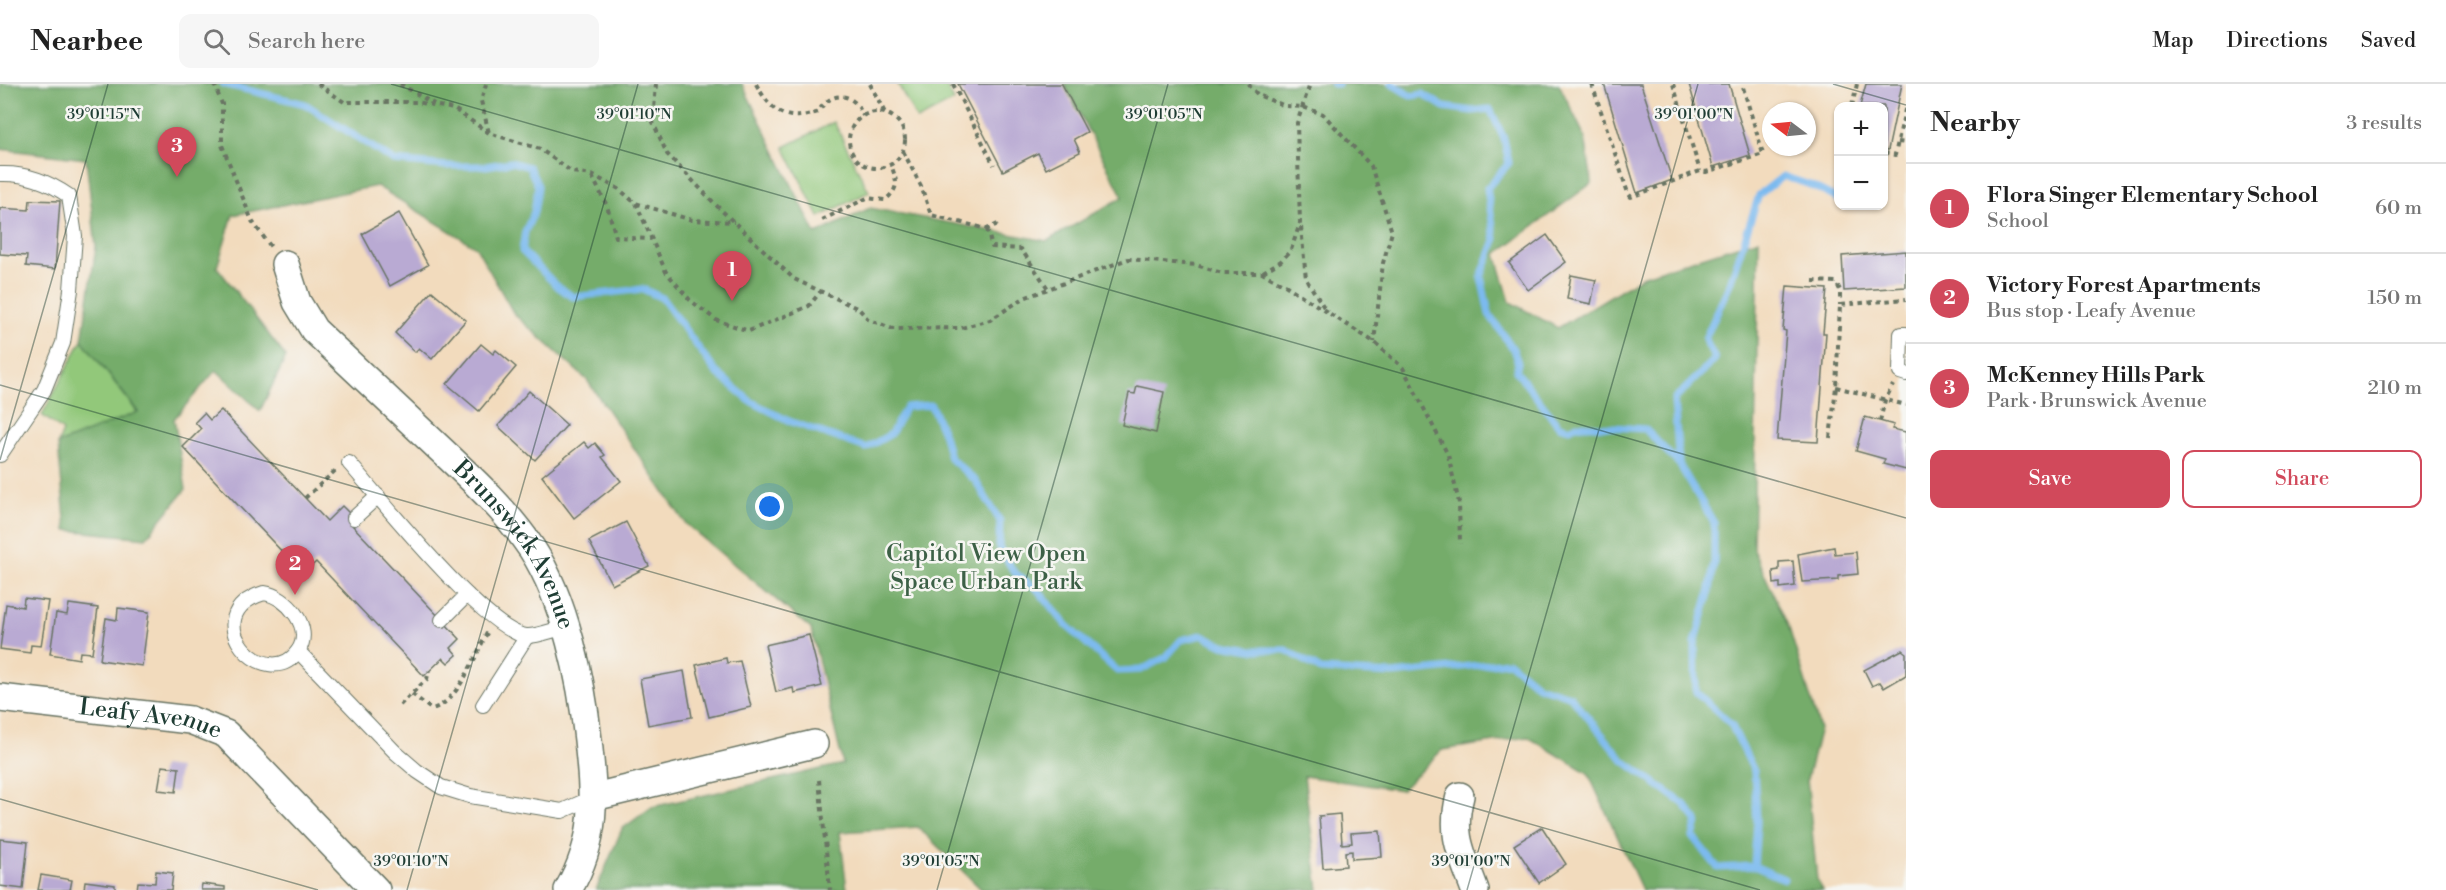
<!DOCTYPE html>
<html lang="en">
<head>
<meta charset="utf-8">
<style>
	:root { --surface:#fff; --page:#f6f6f6; --text:#222; --muted:#767676; --line:#e0e0e0; --accent:#d1495b }
	body { margin:0; font-family:"Libre Bodoni",serif; background:var(--page); color:var(--text) }
	.controls { position:absolute; right:18px; top:18px; display:grid; overflow:hidden; border-radius:12px; box-shadow:0 2px 4px #0004 }
	.controls button { width:54px; height:54px; display:grid; place-items:center; padding:0; border:0; border-bottom:2px solid var(--line); background:var(--surface); color:var(--text); font:30px sans-serif }
	.compass { position:absolute; left:1762px; top:18px; width:54px; height:54px; border-radius:50%; background:var(--surface); box-shadow:0 2px 4px #0004; rotate:286deg }
	.you { position:absolute; left:770px; top:423px; width:21px; height:21px; margin:-15px; border:4px solid #fff; border-radius:50%; background:#1a73e8; box-shadow:0 0 0 9px #1a73e833 }
	.badge { display:grid; place-items:center; width:39px; height:39px; border-radius:50%; background:var(--accent); color:#fff; font-size:20px; font-weight:700 }
	.pin { position:absolute; translate:-50% -50px; filter:drop-shadow(0 2px 3px #0008) }
	.pin::after { content:''; position:absolute; top:32px; width:21px; height:18px; background:inherit; clip-path:polygon(0 0,100% 0,50% 100%) }
	.list { margin:0; padding:0; list-style:none }
	h2 { display:flex; justify-content:space-between; align-items:center; height:78px; margin:0; padding:0 24px; font-size:26px }
	h2 small { font-size:20px; font-weight:400; color:var(--muted) }
	.list li { display:grid; grid-template-columns:39px 1fr auto; gap:18px; align-items:center; box-sizing:border-box; height:90px; padding:0 24px; border-top:2px solid var(--line) }
	.list b { display:block; font-size:22px; white-space:nowrap }
	.list p { margin:0; font-size:20px; white-space:nowrap; color:var(--muted) }
	.list em { font-size:20px; font-style:normal; color:var(--muted) }
	.actions { display:flex; gap:12px; padding:18px 24px }
	.actions a { flex:1; padding:14px 0; border:2px solid var(--accent); border-radius:12px; text-align:center; font-size:21px; color:var(--accent) }
	.actions .main { background:var(--accent); color:#fff }
	.icon { flex:none; width:33px; height:33px; fill:none; stroke:currentColor; stroke-width:2; stroke-linecap:round; stroke-linejoin:round }
	.map { position:relative; flex:none; width:1906px; height:806px; overflow:hidden }
	header { display:flex; align-items:center; gap:36px; box-sizing:border-box; height:84px; padding:0 30px; background:var(--surface); border-bottom:2px solid var(--line) }
	header strong { font-size:28px }
	nav { display:flex; gap:33px; margin-inline-start:auto; font-size:21px }
	.search { width:420px; height:54px; background:var(--page); display:flex; align-items:center; gap:15px; box-sizing:border-box; padding:0 21px; border-radius:12px; color:var(--muted); font-size:22px }
	main { display:flex }
	aside { flex:1; background:var(--surface) }
	.map>svg:first-child { display:block }
</style>
</head>
<body>
<header>
<strong>Nearbee</strong>
<div class="search"><svg class="icon" aria-label="search" viewBox="0 0 24 24"><circle cx="10" cy="10" r="6"/><path d="M15 15l6 6"/></svg>Search here</div>
<nav><a>Map</a><a>Directions</a><a>Saved</a></nav>
</header>
<main>
<div class="map">
<svg width="1906" height="806" viewBox="0 0 1906 806">
	<rect width="100%" height="100%" fill="#f6f6f2"/>
	<filter id="ink" filterUnits="userSpaceOnUse"><feTurbulence type="fractalNoise" baseFrequency=".0167" numOctaves="2"/><feDisplacementMap in="SourceGraphic" scale="12" xChannelSelector="R" yChannelSelector="G"/><feConvolveMatrix kernelMatrix="1 2 1 2 8 2 1 2 1" color-interpolation-filters="sRGB"/></filter>
	<filter id="wash" filterUnits="userSpaceOnUse"><feTurbulence type="fractalNoise" baseFrequency=".008" numOctaves="4" result="noise"/><feDisplacementMap in="SourceGraphic" scale="24" xChannelSelector="R" yChannelSelector="G"/><feGaussianBlur stdDeviation="1.35" result="paint"/><feColorMatrix in="noise" values="0 0 0 0 0 0 0 0 0 0 0 0 0 0 0 0 0 1.4 0 .05"/><feComposite in="paint" operator="in"/></filter>
	<g filter="url(#wash)">
		<rect width="100%" height="100%" fill="#f2dbbd"/>
		<g fill="#92c87a" stroke="#588257" stroke-width="1.5">
			<path d="M898,0H945L954,17L917,36Z"/>
			<path d="M834,38L869,108L819,133L784,63Z"/>
			<path d="M82,256L138,329L58,360L63,347L42,331Z"/>
		</g>
		<path fill="#75ac6a" stroke="#4a744f" stroke-width="1.5" d="M0,0H742L816,150L870,124L1047,157L1123,113L1064,0H1559L1585,53L1592,99L1496,170L1510,218L1558,244L1645,191L1759,155L1753,465L1789,544L1820,645L1807,695L1817,796L1823,806H1642L1588,689L1528,653L1442,666L1401,706L1304,692L1319,806H982L918,743L840,748L847,806H596L622,745L652,723L843,680L811,545L686,440L587,296L514,230L476,163L377,102L233,131L217,183L286,273L260,327L216,286L174,335L186,405L146,454L66,446L58,360L138,328L82,256L96,163L86,75L0,65Z"/>
		<g fill="none" stroke-linecap="round" stroke-linejoin="round">
			<g stroke="#7bbaef" stroke-width="7">
				<path d="M223,0L305,20L394,77L447,82H486L511,78L529,83L538,102L534,128L525,148L522,167L557,202L573,213L643,205L662,214L716,288L750,317L789,337L866,364L891,350L906,323L931,321L944,351L950,374L975,396L1000,437L999,463L1014,488L1037,505L1066,541L1117,587L1141,586L1166,573L1181,556L1202,551L1223,561L1251,566H1286L1321,586L1393,590L1509,578L1538,602L1570,612L1624,677L1684,720L1697,737L1693,753L1718,784L1754,782L1784,795"/>
				<path d="M1333,0H1338"/>
				<path d="M1392,0L1411,12L1423,10L1444,23L1472,27L1490,25L1504,55L1509,79L1487,104L1495,156L1481,193L1489,230L1513,265L1518,279L1516,287L1559,342L1570,345L1577,341L1645,345L1679,380L1714,439V478L1710,506L1695,559L1696,608L1731,640L1754,687L1757,737L1754,782"/>
				<path d="M1679,379L1674,316L1715,275L1705,255L1730,199L1759,111L1783,92L1810,101L1838,115"/>
			</g>
		</g>
		<g id="blocks">
			<g fill="#b9aad3">
				<path d="M958,0H1062L1087,48L1074,55L1080,68L1046,85L1038,69L1003,87Z"/>
				<path d="M1604,0H1641L1672,96L1637,109Z"/>
				<path d="M1689,0H1729L1750,71L1713,83Z"/>
				<path d="M1866,0H1902L1888,66L1884,65V22H1860Z"/>
				<path d="M30,116L60,117L55,185L26,182L27,172L0,170V124L29,126Z"/>
				<path d="M399,129L428,181L390,202L362,150Z"/>
				<path d="M1547,151L1566,178L1528,206L1509,179Z"/>
				<path d="M1906,167V203L1844,207L1842,172Z"/>
				<path d="M1571,191L1596,196L1591,220L1567,215Z"/>
				<path d="M1787,202L1827,205L1823,249H1826L1818,358L1777,356L1786,247L1783,246Z"/>
				<path d="M432,207L466,236L432,275L419,264L415,268L395,249Z"/>
				<path d="M481,260L493,270L496,266L516,283L479,327L447,300Z"/>
				<path d="M1137,302L1164,308L1156,349L1122,341L1129,309L1135,310Z"/>
				<path d="M529,307L567,341L535,376L498,342Z"/>
				<path d="M221,326L327,437L342,422L358,438L352,441L460,555L451,564L457,571L448,579L443,574L424,592L316,478L299,494L283,478L288,474L183,363L201,345L195,338L204,329L210,336Z"/>
				<path d="M1865,333L1894,341L1892,345L1906,348V386L1883,380L1885,375L1856,367Z"/>
				<path d="M584,358L589,364L595,359L605,371L602,373L621,397L574,434L542,392Z"/>
				<path d="M626,438L649,482L612,501L589,457Z"/>
				<path d="M1834,463L1835,470L1856,468L1858,490L1838,492V496L1802,498L1798,470Z"/>
				<path d="M1793,477L1795,502L1780,504V499L1774,500L1773,487L1779,486V478Z"/>
				<path d="M24,514L48,517L41,562L31,561L30,569L0,565L6,520L23,523Z"/>
				<path d="M69,520L98,524L92,569L80,568L79,575L50,570L56,529L67,531Z"/>
				<path d="M118,524L149,528L142,582L100,576L106,534L117,536Z"/>
				<path d="M809,551L822,602L794,609L793,604L776,608L765,561Z"/>
				<path d="M1902,566L1906,569V591L1884,604L1880,598L1872,602L1864,586Z"/>
				<path d="M726,574L727,579L740,577L751,623L709,633L696,581Z"/>
				<path d="M684,587L692,633L648,641L640,595Z"/>
				<path d="M162,682L179,684L176,708L158,706Z"/>
				<path d="M1340,730L1342,760L1352,759L1351,749L1380,747L1382,773L1352,775V767L1345,768L1346,782L1323,784L1319,732Z"/>
				<path d="M1542,743L1566,780L1539,799L1514,761Z"/>
				<path d="M0,755L28,758L23,805L0,802Z"/>
				<path d="M156,787L173,789L171,806H137L138,798L155,799Z"/>
				<path d="M41,791L72,796L70,806H38Z"/>
				<path d="M85,797L115,801V806H84Z"/>
				<path d="M202,800L225,803V806H201Z"/>
			</g>
		</g>
	</g>
	<g filter="url(#ink)">
		<use href="#blocks" fill-opacity="0" stroke="#697464" stroke-width="1.5"/>
		<g fill="none" stroke-linecap="round" stroke-linejoin="round">
			<g stroke="#697464" stroke-width="16">
				<g id="lane">
					<path d="M0,90C25,89 49,98 69,112L75,152L71,206L63,259L44,306L0,371"/>
					<path d="M1906,250H1901L1900,288L1906,290"/>
					<path d="M349,379C379,413 486,547 526,552C535,553 556,545 566,543"/>
					<path d="M354,434L378,412"/>
					<path d="M264,509C287,512 314,544 298,567C266,612 192,531 264,509Z"/>
					<path d="M442,536L467,511"/>
					<path d="M298,567L395,668L417,687L441,703L470,712L562,727L594,713"/>
					<path d="M483,621L527,552"/>
				</g>
			</g>
			<g stroke="#697464" stroke-width="30">
				<g id="street">
					<path id="s1" d="M285,180L297,218L314,246C355,285 396,323 437,362C471,394 506,426 532,465C565,516 582,597 588,656C594,712 598,755 568,806"/>
					<path id="s2" d="M0,614L190,636L226,650L376,806"/>
					<path d="M1460,712C1450,751 1462,770 1475,806"/>
					<path d="M594,713L814,660"/>
				</g>
			</g>
			<g stroke="#697464" stroke-width="4" stroke-dasharray="4.5 4.5" stroke-linecap="butt">
				<path d="M214,0L222,20V61L252,137L271,163"/>
				<path d="M318,0L344,18H417L454,25L489,49L540,65L572,88L592,91L619,105L635,119L692,136L734,138"/>
				<path d="M400,0L434,20"/>
				<path d="M486,0L481,17L489,49"/>
				<path d="M656,0L653,38L667,70L719,124L794,195L859,225L868,235L893,245L961,244L990,236L1024,214L1128,175L1196,181L1222,189H1262L1285,201L1374,258L1403,284L1448,371L1459,419L1460,460"/>
				<path d="M756,0C772,28 785,39 818,28C831,6 854,7 863,32"/>
				<path d="M870,0L885,29"/>
				<path d="M953,0L994,81"/>
				<path d="M1248,0L1258,11L1285,22L1303,23L1323,30L1371,82L1392,148L1383,179L1374,258"/>
				<path d="M1592,0L1628,109L1631,113L1700,87L1706,88L1763,70L1742,0"/>
				<path d="M1673,0L1700,87"/>
				<path d="M1852,22L1857,0"/>
				<circle cx="877" cy="56" r="28"/>
				<path d="M1898,58L1906,59"/>
				<path d="M903,67L921,102L931,131L987,145L1000,139"/>
				<path d="M1884,69L1895,71L1906,21"/>
				<path d="M592,92L607,122L616,153L650,155"/>
				<path d="M636,119L666,188L690,216L716,236L749,247L809,222L820,208"/>
				<path d="M822,136L867,114L885,116C900,104 897,97 891,81"/>
				<path d="M1301,143L1306,195L1327,228"/>
				<path d="M987,145L992,163L1021,165L1049,206"/>
				<path d="M1263,188L1281,177L1291,166L1300,139L1297,39L1310,0"/>
				<path d="M1813,197L1836,198L1840,206V221"/>
				<path d="M1836,303L1906,321"/>
				<path d="M1880,337L1885,316L1893,301"/>
				<path d="M1830,354L1836,303L1840,221L1906,215"/>
				<path d="M305,414L336,386"/>
				<path d="M412,610L431,625C457,621 476,570 487,549"/>
				<path d="M400,621L427,595L429,587"/>
				<path d="M819,696L830,806"/>
			</g>
			<use href="#lane" stroke="#fff" stroke-width="14"/>
			<use href="#street" stroke="#fff" stroke-width="27"/>
		</g>
	</g>
	<path fill="none" stroke="#1f3d34" stroke-width="1.5" stroke-opacity="0.45" d="M391,0L1906,434M1833,0L1906,21M0,301L1760,806M0,376L108,0M0,715L318,806M407,806L638,0M937,806L1168,0M1467,806L1698,0"/>
	<g text-anchor="middle" dominant-baseline="central" stroke-width="5" stroke-linejoin="round" paint-order="stroke">
		<g font-size="24" fill="#1f3d34" stroke="#f6f6f2">
			<text stroke="none"><textPath href="#s1" startOffset="369">Brunswick Avenue</textPath></text>
			<text stroke="none"><textPath href="#s2" startOffset="152">Leafy Avenue</textPath></text>
		</g>
		<g font-size="24" fill="#3c6046" stroke="#f6f6f2">
			<text x="986" y="470">Capitol View Open<tspan x="986" dy="28">Space Urban Park</tspan></text>
		</g>
	</g>
	<g font-size="15" text-anchor="middle" fill="#1f3d34" stroke="#f6f6f2" stroke-width="5" stroke-linejoin="round" paint-order="stroke">
		<text x="104" y="35">39°01'15"N</text>
		<text x="634" y="35">39°01'10"N</text>
		<text x="1164" y="35">39°01'05"N</text>
		<text x="1694" y="35">39°01'00"N</text>
		<text x="411" y="782">39°01'10"N</text>
		<text x="941" y="782">39°01'05"N</text>
		<text x="1471" y="782">39°01'00"N</text>
	</g>
</svg>
<div class="controls">
<button>+</button>
<button>−</button>
</div>
<svg class="compass" viewBox="-18 -18 36 36"><path d="M0-13l5 13h-10z" fill="#e53935"/><path d="M0 13l5-13h-10z" fill="#767676"/></svg>
<div class="you"></div>
<div class="pin badge" style="left:732px;top:217px">1</div>
<div class="pin badge" style="left:295px;top:511px">2</div>
<div class="pin badge" style="left:177px;top:93px">3</div>
</div>
<aside>
<h2>Nearby<small>3 results</small></h2>
<ul class="list">
<li><span class="badge">1</span><div><b>Flora Singer Elementary School</b><p>School</p></div><em>60 m</em></li>
<li><span class="badge">2</span><div><b>Victory Forest Apartments</b><p>Bus stop · Leafy Avenue</p></div><em>150 m</em></li>
<li><span class="badge">3</span><div><b>McKenney Hills Park</b><p>Park · Brunswick Avenue</p></div><em>210 m</em></li>
</ul>
<div class="actions"><a class="main">Save</a><a>Share</a></div>
</aside>
</main>
</body>
</html>
